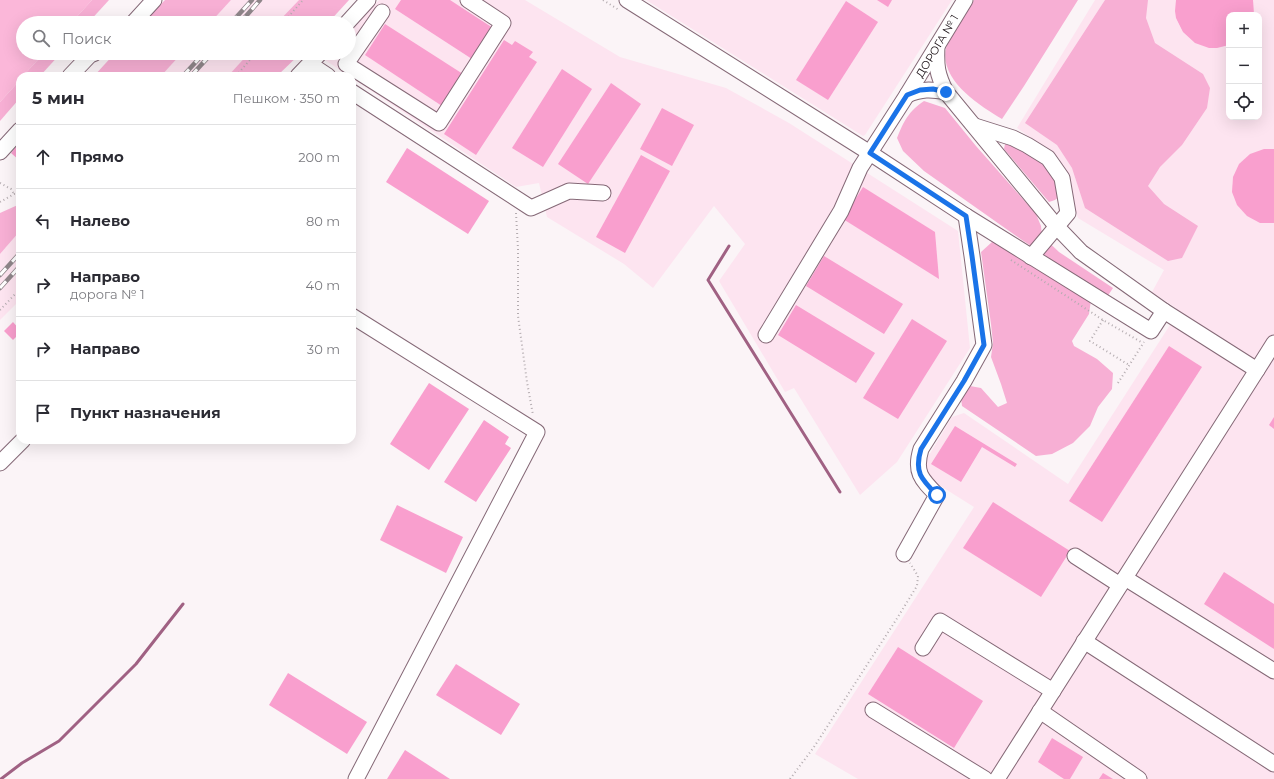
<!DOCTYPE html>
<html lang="ru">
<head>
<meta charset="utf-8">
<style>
	:root { --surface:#fff; --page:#f2f2f3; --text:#2b2b33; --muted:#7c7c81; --line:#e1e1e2 }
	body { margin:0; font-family:Montserrat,sans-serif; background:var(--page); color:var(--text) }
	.controls { position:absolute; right:12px; top:12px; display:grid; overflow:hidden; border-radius:8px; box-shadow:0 4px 16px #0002 }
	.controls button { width:36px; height:36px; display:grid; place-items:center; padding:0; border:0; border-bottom:1px solid var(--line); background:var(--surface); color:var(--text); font:20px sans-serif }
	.stop { position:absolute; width:12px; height:12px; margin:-9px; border:3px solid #1a73e8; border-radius:50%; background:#fff }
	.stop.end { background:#1a73e8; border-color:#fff; box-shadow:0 1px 4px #0008 }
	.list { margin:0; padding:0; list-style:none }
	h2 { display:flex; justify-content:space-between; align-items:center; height:52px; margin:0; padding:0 16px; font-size:17px }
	h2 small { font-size:13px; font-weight:400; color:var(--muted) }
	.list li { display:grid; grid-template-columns:26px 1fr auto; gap:12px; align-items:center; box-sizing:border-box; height:64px; padding:0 16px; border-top:1px solid var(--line) }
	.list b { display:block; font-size:15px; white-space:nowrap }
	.list p { margin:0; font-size:13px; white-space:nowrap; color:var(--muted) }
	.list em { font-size:13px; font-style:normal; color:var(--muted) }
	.icon { flex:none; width:22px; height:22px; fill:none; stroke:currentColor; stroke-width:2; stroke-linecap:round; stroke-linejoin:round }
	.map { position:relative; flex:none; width:1274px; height:779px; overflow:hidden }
	.search { position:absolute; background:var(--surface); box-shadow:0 4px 16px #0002; left:16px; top:16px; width:340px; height:44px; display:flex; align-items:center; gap:10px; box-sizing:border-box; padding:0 14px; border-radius:22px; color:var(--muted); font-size:15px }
	.panel { position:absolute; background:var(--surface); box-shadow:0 4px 16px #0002; left:16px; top:72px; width:340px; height:372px; border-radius:12px }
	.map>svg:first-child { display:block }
</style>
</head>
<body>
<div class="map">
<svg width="1274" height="779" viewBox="0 0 1274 779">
	<rect width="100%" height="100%" fill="#fbf4f7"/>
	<g fill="#fde4f0" fill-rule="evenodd">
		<path d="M231,0H299L277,23H210Z"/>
		<path d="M379,0H525L620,57L726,88L789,123L958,231L970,348L897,462L860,495L794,388L785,392L719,281L745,244L714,206L653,288L624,264L547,217L539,183L516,187L352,78V76H349L325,60L331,53H349V33Z"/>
		<path d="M646,0H952L865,135L863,136Z"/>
		<path d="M1095,0H1274V779H858L815,754L974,507L923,475V465L952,417L964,413L1068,484L1177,314L1176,308L1152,292L1164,270L1078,218L1059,158L1017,128ZM1229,15H1259V117H1229Z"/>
		<path d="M182,53H249L228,76H161Z"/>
		<path d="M20,231V300L0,320V254Z"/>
	</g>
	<path fill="#fbb7d9" d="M0,0H92L71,23H23V53H44L23,76H20V80L0,102Z"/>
	<g fill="#f7afd4">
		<path d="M92,0H109L88,23H71Z"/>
		<path d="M165,0H231L210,23H143Z"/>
		<path d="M299,0H349L328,23H277Z"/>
		<path d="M974,0H1078L1024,86L1002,119C979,105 939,80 946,48C950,31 964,15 974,0Z"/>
		<path d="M1105,0H1148L1146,18L1155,43L1203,74L1210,88L1207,108L1182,145L1160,167L1148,186L1164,204L1198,226L1182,258L1168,261L1085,208L1072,168L1057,145L1025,123Z"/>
		<path d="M44,53H61L40,76H23Z"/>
		<path d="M115,53H182L161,76H94Z"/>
		<path d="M249,53H301L277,76H228Z"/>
		<path d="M20,80V98L0,121V102Z"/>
		<path d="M924,101L945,108L976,146L1036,214L1041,226L1042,236L1059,252L1113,288L1107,297L1022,240L924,171L903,151L897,138C904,121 908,112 924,101Z"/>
		<path d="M1005,144C1018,147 1032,153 1043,161C1052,168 1057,185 1060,196L1055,200L1049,202L1004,149Z"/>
		<path d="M20,204V231L0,254V213Z"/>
		<path d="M992,242H998L1091,300L1089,314L1072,341L1074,346L1097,359L1113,373L1112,389L1098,407L1090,426L1073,443L1052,454L1036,456L962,406L961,398L970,386L981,388L998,407L1007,403L1001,384L991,357L993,343L991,324L981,252Z"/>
	</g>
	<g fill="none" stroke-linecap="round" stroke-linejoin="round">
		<g stroke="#a06183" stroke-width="3">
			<path d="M729,246L708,280L840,492"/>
			<path d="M1,779L22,763L59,741L136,664L183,604"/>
		</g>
	</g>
	<g fill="#f99fce">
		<path d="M401,0H450L493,28L472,59L395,9Z"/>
		<path d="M877,0H892L888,7Z"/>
		<path d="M1176,0H1253L1254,14V15H1229V45L1217,48H1209L1195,43L1183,32L1176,18L1175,11Z"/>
		<path d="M846,1L878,22L828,100L796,80Z"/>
		<path d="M385,24L463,74L442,106L365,55Z"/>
		<path d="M504,40L512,45L515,41L533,52L529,57L537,62L476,155L444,134Z"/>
		<path d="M562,69L592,89L543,167L512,148Z"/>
		<path d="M611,83L641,104L588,184L558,164Z"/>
		<path d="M662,108L694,125L672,166L640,149Z"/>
		<path d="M20,142V161L11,153Z"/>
		<path d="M407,148L489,201L468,234L386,182Z"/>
		<path d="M1264,149H1274V223H1260L1247,216L1237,205L1232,192L1233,177L1239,164L1250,154Z"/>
		<path d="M641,155L670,171L625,253L596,237Z"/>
		<path d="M863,187L935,232L939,279L843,219Z"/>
		<path d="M824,256L903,304L884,334L806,286Z"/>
		<path d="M796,305L875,353L856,383L778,335Z"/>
		<path d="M912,319L947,341L898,419L863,398Z"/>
		<path d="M13,322L20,330V333L13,340L4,331Z"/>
		<path d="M1169,346L1202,367L1102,522L1069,501Z"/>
		<path d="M429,383L469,409L429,470L390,444Z"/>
		<path d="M1274,417V429L1269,425Z"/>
		<path d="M484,420L509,437L505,444L511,448L476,502L444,482Z"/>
		<path d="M955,426L1017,464L1015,467L982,447L961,482L931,464Z"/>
		<path d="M993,502L1070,551L1041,597L963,548Z"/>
		<path d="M397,505L463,537L446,573L380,540Z"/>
		<path d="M1224,572L1274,604V649L1204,604Z"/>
		<path d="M898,647L983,701L954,748L868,694Z"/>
		<path d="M456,664L520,704L501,735L436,695Z"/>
		<path d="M288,673L367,722L347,754L269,705Z"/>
		<path d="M1052,738L1083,757L1070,779H1064L1038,762Z"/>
		<path d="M405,750L450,779H387Z"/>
		<path d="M1103,773L1113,779H1099Z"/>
	</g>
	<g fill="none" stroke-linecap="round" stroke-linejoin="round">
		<g stroke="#856977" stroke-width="17">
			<g id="minor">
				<path d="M627,0L870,153L966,216L1151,331L1164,311L1081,252L1057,227L946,92C937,74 936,66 937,46"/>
				<path d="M382,12L346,64L439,123L503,23L468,0"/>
				<path d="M133,23L154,0"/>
				<path d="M347,23L368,0"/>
				<path d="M310,64L328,76"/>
				<path d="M70,76L90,55L95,53"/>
				<path d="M298,76L320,53"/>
				<path d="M352,92L531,208L569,191L603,193"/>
				<path d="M907,95C922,89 930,89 946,92"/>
				<path d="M975,126L1013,138L1027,145L1048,158L1062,178L1068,213L1031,257"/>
				<path d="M0,152L20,130"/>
				<path d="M1164,311L1257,370L1274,343"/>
				<path d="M352,316L537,432L356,779"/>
				<path d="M766,335L841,211L860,168L907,95L965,0"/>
				<path d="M0,463L23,440"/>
				<path d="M904,554L937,495C921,479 914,472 921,449L964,381L984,345L972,256L966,216"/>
				<path d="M1075,556L1120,585"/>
				<path d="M1125,578L1274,671"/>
				<path d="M1084,641L1274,764"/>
				<path d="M923,648L940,621L1053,691"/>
				<path d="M873,710L985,779"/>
				<path d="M1040,711L1139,779"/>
				<path d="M997,779L1257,370"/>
			</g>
		</g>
		<g stroke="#b4acb0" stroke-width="2" stroke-dasharray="1 3" stroke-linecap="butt">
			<path d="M603,0L619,10"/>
			<path d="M283,23L303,0"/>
			<path d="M236,76L256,53"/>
			<path d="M0,183L11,189L14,194"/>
			<path d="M0,202L14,194H20"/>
			<path d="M516,213L518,249V316L527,382L533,415"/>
			<path d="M1011,260L1103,320L1143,343"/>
			<path d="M0,310L20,289"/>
			<path d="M1103,320L1090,341L1129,365"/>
			<path d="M1118,383L1144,342"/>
			<path d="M790,779L814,747L896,620L917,586L918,576L910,563"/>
		</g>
		<use href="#minor" stroke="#fff" stroke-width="15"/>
		<g stroke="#8f868a" stroke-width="4.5">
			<g id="rail">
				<path d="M231,23L252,0"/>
				<path d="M240,23L260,0"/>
				<path d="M183,76L204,53"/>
				<path d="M191,76L212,53"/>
				<path d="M0,275L20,253"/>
				<path d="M0,288L20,266"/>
			</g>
		</g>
		<use href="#rail" stroke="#fff" stroke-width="3" stroke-dasharray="9" stroke-linecap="butt"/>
	</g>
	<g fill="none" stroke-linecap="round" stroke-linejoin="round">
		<path stroke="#1a73e8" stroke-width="5" d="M937,495C921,479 914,472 921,449L964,381L984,345L972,256L966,216L870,153L907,95L920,90L933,89L946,92"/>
	</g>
	<g text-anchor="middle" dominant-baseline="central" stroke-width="3" stroke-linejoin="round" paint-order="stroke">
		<g font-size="11" fill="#170d12" stroke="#fff">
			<text transform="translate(937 46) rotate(-59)">ДОРОГА № 1</text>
		</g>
	</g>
</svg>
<div class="controls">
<button>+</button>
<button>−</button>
<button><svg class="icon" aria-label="locate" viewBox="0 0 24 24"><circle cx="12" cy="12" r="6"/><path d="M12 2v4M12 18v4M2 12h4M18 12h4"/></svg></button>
</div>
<div class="stop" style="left:937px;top:495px"></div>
<div class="stop end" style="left:946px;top:92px"></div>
<div class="search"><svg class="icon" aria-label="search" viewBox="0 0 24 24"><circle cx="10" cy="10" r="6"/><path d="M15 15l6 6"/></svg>Поиск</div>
<section class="panel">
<h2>5 мин<small>Пешком · 350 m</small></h2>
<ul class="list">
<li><svg class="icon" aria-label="ahead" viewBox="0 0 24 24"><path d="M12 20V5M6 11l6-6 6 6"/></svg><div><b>Прямо</b></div><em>200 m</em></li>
<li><svg class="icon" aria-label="left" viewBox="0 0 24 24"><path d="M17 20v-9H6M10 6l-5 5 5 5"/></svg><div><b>Налево</b></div><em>80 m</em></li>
<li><svg class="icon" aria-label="right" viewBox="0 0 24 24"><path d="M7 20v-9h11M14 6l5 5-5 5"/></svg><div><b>Направо</b><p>дорога № 1</p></div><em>40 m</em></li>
<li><svg class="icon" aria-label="right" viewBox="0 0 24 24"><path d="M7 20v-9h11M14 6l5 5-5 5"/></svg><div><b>Направо</b></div><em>30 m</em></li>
<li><svg class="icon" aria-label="arrive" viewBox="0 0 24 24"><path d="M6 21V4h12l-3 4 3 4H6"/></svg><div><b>Пункт назначения</b></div></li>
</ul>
</section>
</div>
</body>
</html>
